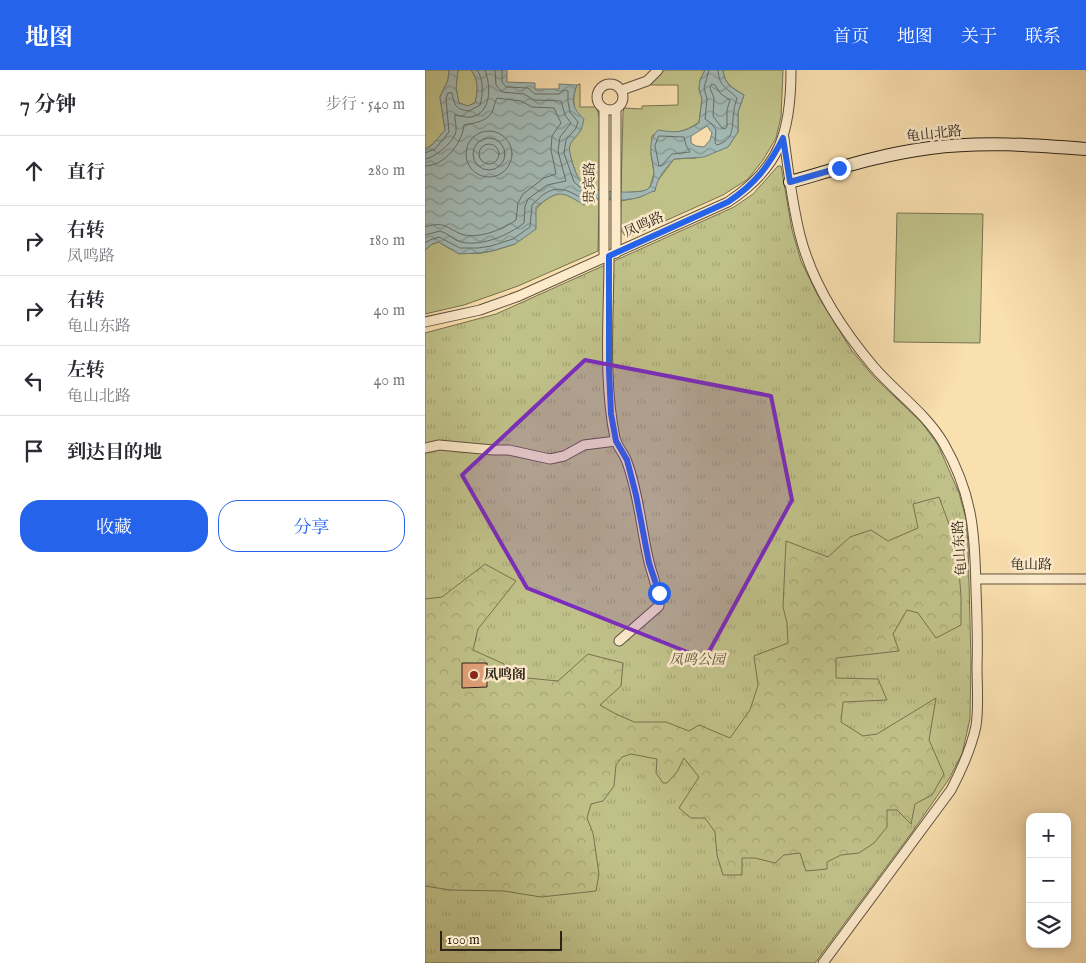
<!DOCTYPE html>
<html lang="zh">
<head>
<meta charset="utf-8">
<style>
	:root { --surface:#fff; --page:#f2f2f3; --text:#2b2b33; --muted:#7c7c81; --line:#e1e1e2; --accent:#2563eb }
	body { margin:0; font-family:"IM FELL English","Noto Serif SC",serif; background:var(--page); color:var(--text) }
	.controls { position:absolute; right:15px; bottom:15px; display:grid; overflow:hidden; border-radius:10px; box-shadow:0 2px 12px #0003 }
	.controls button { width:45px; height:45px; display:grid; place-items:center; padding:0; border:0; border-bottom:1px solid var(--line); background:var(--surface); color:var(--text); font:25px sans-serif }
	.scale { position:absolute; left:15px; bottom:12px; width:122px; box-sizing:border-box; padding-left:5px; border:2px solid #2b2318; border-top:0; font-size:14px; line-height:18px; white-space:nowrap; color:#2b2318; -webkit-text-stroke:4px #fceacb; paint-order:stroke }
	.stop { position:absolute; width:15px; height:15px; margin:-11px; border:4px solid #2563eb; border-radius:50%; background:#fff }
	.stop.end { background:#2563eb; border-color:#fff; box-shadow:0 1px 5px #0008 }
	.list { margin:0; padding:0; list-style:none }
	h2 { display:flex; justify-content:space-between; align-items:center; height:65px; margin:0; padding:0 20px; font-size:21px }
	h2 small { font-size:16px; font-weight:400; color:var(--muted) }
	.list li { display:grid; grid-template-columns:32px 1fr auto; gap:15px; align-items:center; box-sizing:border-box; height:70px; padding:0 20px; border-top:1px solid var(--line) }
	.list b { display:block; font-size:19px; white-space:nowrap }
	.list p { margin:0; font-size:16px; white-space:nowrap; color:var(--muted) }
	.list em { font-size:16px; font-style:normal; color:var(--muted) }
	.actions { display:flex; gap:10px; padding:15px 20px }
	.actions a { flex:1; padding:11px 0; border:1px solid var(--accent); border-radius:20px; text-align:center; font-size:18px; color:var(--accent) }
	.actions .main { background:var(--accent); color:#fff }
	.icon { flex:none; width:28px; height:28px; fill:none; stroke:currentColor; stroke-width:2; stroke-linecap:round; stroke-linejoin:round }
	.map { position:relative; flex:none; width:661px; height:893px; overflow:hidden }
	header { display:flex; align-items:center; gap:30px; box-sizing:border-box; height:70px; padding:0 25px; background:var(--accent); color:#fff }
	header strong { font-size:24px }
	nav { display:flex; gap:28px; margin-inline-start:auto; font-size:18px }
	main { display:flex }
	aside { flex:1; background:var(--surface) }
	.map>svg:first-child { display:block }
</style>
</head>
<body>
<header>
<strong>地图</strong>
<nav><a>首页</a><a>地图</a><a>关于</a><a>联系</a></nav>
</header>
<main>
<aside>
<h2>7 分钟<small>步行 · 540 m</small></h2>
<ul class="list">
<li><svg class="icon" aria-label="ahead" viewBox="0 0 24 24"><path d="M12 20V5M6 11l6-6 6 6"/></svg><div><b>直行</b></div><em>280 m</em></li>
<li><svg class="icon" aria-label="right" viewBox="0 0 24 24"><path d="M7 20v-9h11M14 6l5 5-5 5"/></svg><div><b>右转</b><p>凤鸣路</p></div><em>180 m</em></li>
<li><svg class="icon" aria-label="right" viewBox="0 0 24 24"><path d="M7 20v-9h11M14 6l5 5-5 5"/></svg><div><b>右转</b><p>龟山东路</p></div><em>40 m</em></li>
<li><svg class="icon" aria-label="left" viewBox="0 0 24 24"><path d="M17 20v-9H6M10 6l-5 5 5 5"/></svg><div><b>左转</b><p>龟山北路</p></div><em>40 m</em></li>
<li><svg class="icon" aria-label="arrive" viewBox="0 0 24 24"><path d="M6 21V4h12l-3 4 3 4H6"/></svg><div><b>到达目的地</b></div></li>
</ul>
<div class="actions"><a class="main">收藏</a><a>分享</a></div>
</aside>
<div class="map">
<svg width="661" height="893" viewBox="0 0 661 893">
	<defs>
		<pattern id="grass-tufts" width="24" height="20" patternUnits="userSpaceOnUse" patternTransform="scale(1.25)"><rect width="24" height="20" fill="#c0c189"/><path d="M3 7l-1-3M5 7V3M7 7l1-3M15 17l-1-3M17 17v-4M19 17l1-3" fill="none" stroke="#a5a676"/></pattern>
		<pattern id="forest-crowns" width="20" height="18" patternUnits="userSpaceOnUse" patternTransform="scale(1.25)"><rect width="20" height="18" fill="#c0c189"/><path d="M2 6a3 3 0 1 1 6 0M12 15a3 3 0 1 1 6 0" fill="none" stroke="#a5a676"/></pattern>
		<pattern id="water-waves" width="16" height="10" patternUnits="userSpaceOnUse" patternTransform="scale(1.25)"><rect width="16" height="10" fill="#a3bab6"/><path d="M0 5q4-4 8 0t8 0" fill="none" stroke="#859793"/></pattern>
	</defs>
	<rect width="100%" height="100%" fill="#fadfaf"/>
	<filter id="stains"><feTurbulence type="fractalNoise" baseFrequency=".004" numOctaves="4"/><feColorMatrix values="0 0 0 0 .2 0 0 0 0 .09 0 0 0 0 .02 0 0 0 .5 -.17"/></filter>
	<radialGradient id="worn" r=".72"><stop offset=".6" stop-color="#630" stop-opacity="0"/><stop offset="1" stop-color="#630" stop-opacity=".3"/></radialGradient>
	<path fill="url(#grass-tufts)" stroke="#767250" d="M353,96H356L367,160L376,191L393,226L427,281L449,307L497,353L513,375L534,423L541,449L543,473L546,591L545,649L537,684L524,709L488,761L390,893H0V263L71,244L309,137L328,124Z"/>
	<path fill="url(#forest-crowns)" stroke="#767250" d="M514,427L532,476L536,526V555L511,568L493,543L482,540L468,564L474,581L411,588V608L453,609L462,630L418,632L416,652L438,666L452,664L511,628L504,670L519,704L507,725L490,734L486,754L472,740H462V757L449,773L434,783L416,785L402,792V799L381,801L375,783L359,785L350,793L330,788H317V805H298L292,785L290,762L280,748H266L254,738L274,707L259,688L252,702L242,713H238L231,703L232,689L206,684L197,687L191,695L189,716L178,731L166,734L162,748L168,763L174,804L171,821L116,827L79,821L25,820L0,816V529L17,527L60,494L91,511L53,559L48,580L79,594L81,606L133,611L163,584L198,593L196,616L175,635L189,643L209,652H241L264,661L274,655L305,668L325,640L333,615L329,586L363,573L362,553L358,537L361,471L403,487L425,467L446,460L463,471L493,458L488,434Z"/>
	<g fill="#c0c189" stroke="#767250">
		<path d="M0,0H24L23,10L15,27L20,60L7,75L0,79Z"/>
		<path d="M33,0H46C54,10 53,21 50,33L43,36L34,33L31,18Z"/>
		<path d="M236,0H280L275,10L274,19L277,29L274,52C258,63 252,63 233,61L227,66L226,84L229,103L225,117L221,121L196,123L198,43L199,38L217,39V36L253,35V15H226V13L235,4Z"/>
		<path d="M298,0H358L356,47L351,68L338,90L323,109L298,125L202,168L195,159L196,131L215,127L224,122L230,121L231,113L249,89L271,88L303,77L313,62V42L319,25C308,18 299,14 298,0Z"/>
		<path d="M155,14V37H171L175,48L174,120L161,117L153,110L144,82L145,72L156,60C151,44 145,31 152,15Z"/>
		<path d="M137,123L148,128L174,129L173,181L93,216L39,235L0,244V180L7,174L14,172C40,191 62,183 90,174C102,153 112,127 137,123Z"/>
		<path d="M472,143L558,144L555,273L469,272Z"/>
	</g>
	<path fill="url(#water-waves)" stroke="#737e77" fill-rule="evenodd" d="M24,0H33L31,18L34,33L43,36L50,33C53,21 54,10 46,0H82V12L110,13V19H134V14L152,15C146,31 147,38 159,49C158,53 157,58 156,60C151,69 142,72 145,83C147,93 152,111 161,117C170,122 219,125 224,118C238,100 215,78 233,60C252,63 258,63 274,53L277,29L274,19L275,10L280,0H298C299,14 307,18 319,25L313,42V62L303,77L279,87L249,89C240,99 232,108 230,121C224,122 221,125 215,127C200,132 184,130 168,128L159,135C135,120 134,120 111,137V159L90,174L67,181L53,183L34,184L14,172L7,174L0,180V79L7,75L20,60L15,27L23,10ZM282,56L287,63L285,70L279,77L271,76L266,73V66Z"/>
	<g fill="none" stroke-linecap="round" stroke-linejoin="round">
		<g stroke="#676e67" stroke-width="1">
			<path d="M284,0L279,18L282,29L280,49L287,54L291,60L290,73L292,75C311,69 306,56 309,41C309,37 311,32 312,28C303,18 294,18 293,0"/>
			<path d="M287,14L290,15L296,24L305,30L302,40V57L300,59L297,58L288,46L289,28L285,18Z"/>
			<circle cx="64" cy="84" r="23"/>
			<path d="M234,66L259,67L261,75L265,82L247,84L237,95L234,96L230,76Z"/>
			<circle cx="64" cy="84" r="16"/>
			<circle cx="64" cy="84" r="10"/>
			<path d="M0,83L10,79L24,62L21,28L23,23H27C30,36 30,39 44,41L55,35C58,24 59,10 52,0"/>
			<path d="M0,89C10,88 30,71 31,61C32,55 29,50 30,45C35,45 40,48 46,47C67,43 66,16 60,0"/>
			<path d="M0,96C20,96 37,73 39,55C49,53 63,52 68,40C69,36 70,32 72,28L96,31L107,37L129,38L136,53L127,66L126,80L131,104L119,108L98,124L93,133L91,150C79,159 52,170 36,164C20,157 19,151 0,157"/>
			<path d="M0,165L15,161C23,163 28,170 36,172C56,177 84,165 99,153L100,136L103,129L122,115L141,111L133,81L135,67L146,53L140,45L136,31L109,30L99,24L77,22L71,15L70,0"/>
			<path d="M0,173L5,170L14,167L35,178H53L66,176L88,169L105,157L107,135C126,115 135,115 158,129L163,125L162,123L149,112L139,83L141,70L151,58L153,52L145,42L143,32V21L140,20L134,24H110L103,18L81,17L77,12V0"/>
		</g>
	</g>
	<path fill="#e2a27b" stroke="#2b2318" d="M37,593H62V617L37,618Z"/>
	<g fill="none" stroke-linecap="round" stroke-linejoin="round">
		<g stroke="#5f523e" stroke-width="11">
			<g id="street">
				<circle cx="185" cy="27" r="13"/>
				<path d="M197,20L222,11L233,0"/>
				<path d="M359,68C363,100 367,133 375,165C387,213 417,259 448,296C471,323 501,343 519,374C548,425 550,464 551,520C552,545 553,571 552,596C552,615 554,637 551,656C546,679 537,699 526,720L398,893"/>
				<path d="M191,183V39"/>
				<path d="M184,186C184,245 178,310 190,368C192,377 199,383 202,392C214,424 216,459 224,492C228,508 234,520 234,536L194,571"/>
				<path d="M179,188V39"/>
				<path d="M0,252L55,240L94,226L303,132C356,97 366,61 366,0"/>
				<path d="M0,378L14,375L68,380H84L125,389L139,386L159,375L191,371"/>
				<path d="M551,509H661"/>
			</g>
		</g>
		<g stroke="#2b2318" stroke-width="14">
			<path id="secondary" d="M365,112C411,99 457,84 505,78C557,71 609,75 661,79"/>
		</g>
		<use href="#street" stroke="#fceacb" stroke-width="9"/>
		<use href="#secondary" stroke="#fceacb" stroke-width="12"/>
	</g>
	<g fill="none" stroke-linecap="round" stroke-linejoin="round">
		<path stroke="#2563eb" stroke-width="6" d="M234,523L224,493L211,425L202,390L191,371L186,344L184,300V186L303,132C330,114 344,96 358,68L365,112L414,98"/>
	</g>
	<path fill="#7b2cbf" fill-opacity="0.2" stroke="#7b2cbf" stroke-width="4" stroke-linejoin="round" d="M160,290L346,326L367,430L280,589L102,518L37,405Z"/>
	<circle fill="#8f2418" stroke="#fceacb" stroke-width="2" cx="49" cy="605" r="5"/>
	<g text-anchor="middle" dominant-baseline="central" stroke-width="5" stroke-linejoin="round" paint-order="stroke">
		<g font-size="14" fill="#2b2318" stroke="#fceacb">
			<text transform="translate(509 64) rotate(-6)">龟山北路</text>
			<text transform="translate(165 113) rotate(-90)">贵宾路</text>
			<text transform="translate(219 155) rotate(-24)">凤鸣路</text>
			<text transform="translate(535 478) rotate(-94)">龟山东路</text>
			<text x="606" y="495">龟山路</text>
		</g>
		<g font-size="14" font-style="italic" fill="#58523a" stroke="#fceacb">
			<text x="272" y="590">凤鸣公园</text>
		</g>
		<g font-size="14" font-weight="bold" fill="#2b2318" stroke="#fceacb" text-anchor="start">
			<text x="59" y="605">凤鸣阁</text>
		</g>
	</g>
	<rect width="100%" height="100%" filter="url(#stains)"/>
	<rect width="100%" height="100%" fill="url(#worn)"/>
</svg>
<div class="controls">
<button>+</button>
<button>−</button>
<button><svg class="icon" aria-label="layers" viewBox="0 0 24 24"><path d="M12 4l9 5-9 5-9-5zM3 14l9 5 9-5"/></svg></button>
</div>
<div class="scale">100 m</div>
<div class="stop" style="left:234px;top:523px"></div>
<div class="stop end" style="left:414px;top:98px"></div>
</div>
</main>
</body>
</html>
